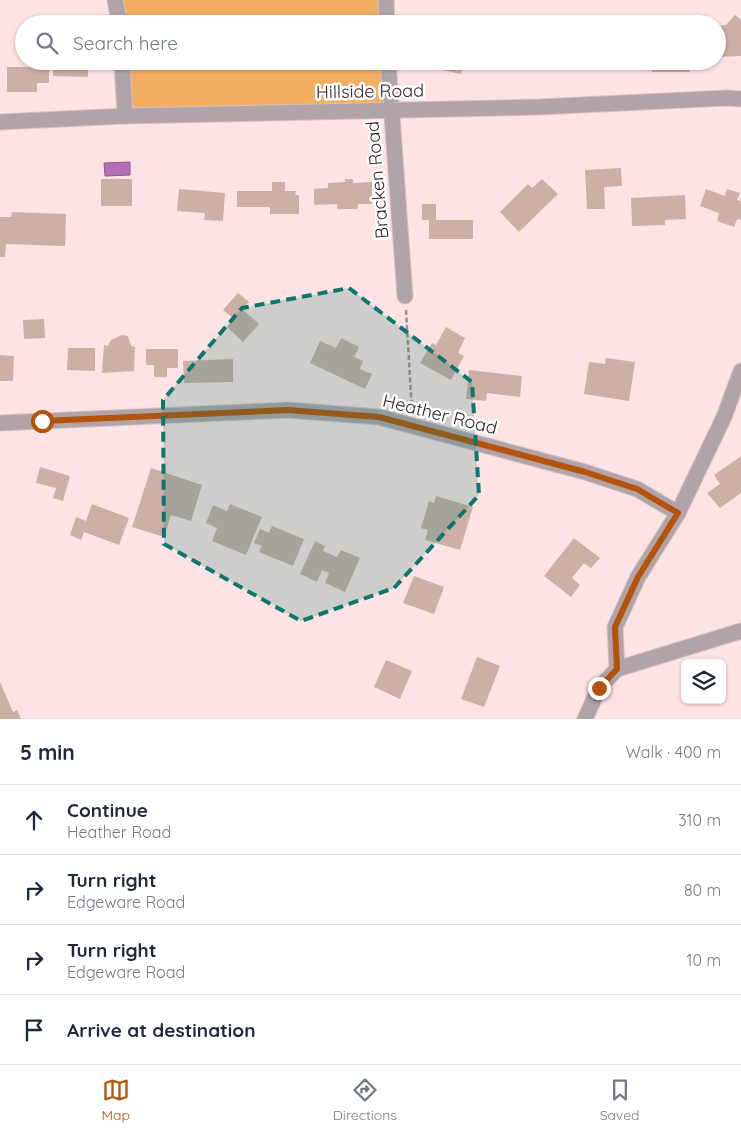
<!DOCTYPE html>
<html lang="en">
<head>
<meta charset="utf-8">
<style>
	:root { --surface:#fff; --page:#f2f2f3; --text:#1f2937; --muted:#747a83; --line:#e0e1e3; --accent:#b45309 }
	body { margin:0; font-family:Quicksand,sans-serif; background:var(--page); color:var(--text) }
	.controls { position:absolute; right:15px; bottom:15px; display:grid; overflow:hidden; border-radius:8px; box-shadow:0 1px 4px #0004 }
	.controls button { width:45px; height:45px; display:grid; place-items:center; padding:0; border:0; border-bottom:1px solid var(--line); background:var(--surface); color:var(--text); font:25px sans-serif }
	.stop { position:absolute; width:15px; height:15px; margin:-11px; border:4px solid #b45309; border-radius:50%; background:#fff }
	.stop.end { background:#b45309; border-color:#fff; box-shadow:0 1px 5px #0008 }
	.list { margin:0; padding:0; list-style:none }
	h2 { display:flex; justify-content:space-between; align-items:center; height:65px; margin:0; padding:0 20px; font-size:21px }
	h2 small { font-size:16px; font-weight:400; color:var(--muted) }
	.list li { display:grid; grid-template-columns:32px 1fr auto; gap:15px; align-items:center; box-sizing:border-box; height:70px; padding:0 20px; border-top:1px solid var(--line) }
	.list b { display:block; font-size:19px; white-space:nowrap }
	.list p { margin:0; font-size:16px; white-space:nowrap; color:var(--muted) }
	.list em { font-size:16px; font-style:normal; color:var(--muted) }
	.icon { flex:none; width:28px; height:28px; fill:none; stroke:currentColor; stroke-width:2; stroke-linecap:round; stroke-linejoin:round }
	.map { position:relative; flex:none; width:741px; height:719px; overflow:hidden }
	.search { position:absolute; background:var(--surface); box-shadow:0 1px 4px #0004; left:15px; right:15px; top:15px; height:55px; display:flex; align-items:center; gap:12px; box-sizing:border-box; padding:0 18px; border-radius:28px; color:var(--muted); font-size:19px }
	.sheet { height:345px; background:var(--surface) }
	nav { display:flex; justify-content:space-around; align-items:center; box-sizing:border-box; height:70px; border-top:1px solid var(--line); background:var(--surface); font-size:14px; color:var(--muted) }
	nav a { display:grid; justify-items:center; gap:2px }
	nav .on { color:var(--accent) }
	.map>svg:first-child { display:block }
</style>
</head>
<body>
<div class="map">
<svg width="741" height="719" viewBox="0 0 741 719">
	<rect width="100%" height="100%" fill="#fde3e4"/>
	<g fill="#f4ae62">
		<path d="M124,0H386L387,24H123Z"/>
		<path d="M122,61H388L390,109L125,116Z"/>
	</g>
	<path fill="#b46fb7" stroke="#8c588b" d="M130,162V175L105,176L104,163Z"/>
	<g fill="#ccb0a6">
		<path d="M735,15L741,20V56L717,57V26L726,25Z"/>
		<path d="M34,61H49V83H37V92H7V67H34Z"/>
		<path d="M60,61H88V77L53,76V63Z"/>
		<path d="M429,61H463L461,74L428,67Z"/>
		<rect x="652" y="61" width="38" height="11"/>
		<path d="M621,168L622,186L604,187L605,209H587L585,170Z"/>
		<rect x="101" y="179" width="31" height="27"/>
		<path d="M345,179H353V183L372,182V204H358V209H337V204L314,205V189L328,188V183L345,182Z"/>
		<path d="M542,179L558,194L519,232L500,212L528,184L532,188Z"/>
		<path d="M272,182H285V191H296L295,195H299V214H270V207H237V191H272Z"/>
		<path d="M179,189L225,193L223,221L204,220L205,213L177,211Z"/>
		<path d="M706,189L725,196L727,189L740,193L737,200L741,201V220L737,219L734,227L717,221L719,213L700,206Z"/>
		<path d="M685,195L686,219L665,220V225L632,226L631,198Z"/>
		<path d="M422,204H436V220H473V239H429V220H422Z"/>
		<path d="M12,212L66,214L65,246L6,244L5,257H0V217H11Z"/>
		<path d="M238,293L249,302L242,309L259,324L243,342L227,327L234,319L223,310Z"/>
		<path d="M44,319L45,338L24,339L23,320Z"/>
		<path d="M446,327L465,338L458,353L464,356L451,380L420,363L432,343L436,345Z"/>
		<path d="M122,335L128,336L131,346L135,347L134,371L102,373L104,345L108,346L111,340Z"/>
		<path d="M341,338L359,347L354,357L363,361L360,369L372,374L365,389L310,363L320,341L336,348Z"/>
		<path d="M68,348H95V371L67,370Z"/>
		<path d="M146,349H178V368H167V377H154V365H146Z"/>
		<path d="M0,355L14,356L13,381H0Z"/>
		<path d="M606,358L635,362L629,401L584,394L589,362L605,364Z"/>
		<path d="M233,359V382L184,383L183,361Z"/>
		<path d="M469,370L522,376L520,397L487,393L486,401L466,399Z"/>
		<path d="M741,456V493L720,508L707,493L720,484L714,475Z"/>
		<path d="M40,467L70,476L63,501L53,498L56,488L36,483Z"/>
		<path d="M151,468L202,485L191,521L171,515L164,537L132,527Z"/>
		<path d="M436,496L473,507L460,550L425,540L428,530L421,528L429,501L434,503Z"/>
		<path d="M92,504L129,518L119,545L84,532L81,540L70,535L76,517L86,521Z"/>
		<path d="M230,504L262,517L246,555L212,541L217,528L206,523L213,505L227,511Z"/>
		<path d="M272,526L304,539L293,566L259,552L262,546L254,543L260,529L269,533Z"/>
		<path d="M574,538L600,558L591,568L584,563L572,578L580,585L571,597L544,576Z"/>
		<path d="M315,541L325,546L323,551L337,557L341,550L360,558L345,592L325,583L329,573L322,570L317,582L300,574Z"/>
		<path d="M414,576L444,587L434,614L403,603Z"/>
		<path d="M477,657L500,666L484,707L461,699Z"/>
		<path d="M386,660L412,671L400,699L374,687Z"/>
		<path d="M0,682L13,712L17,710L21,719H0Z"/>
	</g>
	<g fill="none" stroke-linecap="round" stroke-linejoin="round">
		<g stroke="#d8c1c1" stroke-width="17">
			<g id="minor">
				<path d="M115,0L120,24"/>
				<path d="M386,0L387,24"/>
				<path d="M122,61L125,116"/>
				<path d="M388,61L405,296"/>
				<path d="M0,122L125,116L539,107L727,98L741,99"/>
				<path d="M0,423L287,410L379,417L585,472L637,489L678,513"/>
				<path d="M617,669L741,631"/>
				<path d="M585,719L599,688L617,669L615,627L638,577L678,513L724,417L741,371"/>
			</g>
		</g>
		<path stroke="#a49090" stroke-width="2.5" stroke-dasharray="5 2.5" stroke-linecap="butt" d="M406,310L412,412"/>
		<use href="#minor" stroke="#b1a4a9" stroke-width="15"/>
	</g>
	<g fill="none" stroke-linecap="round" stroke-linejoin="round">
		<path stroke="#b45309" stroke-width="6" d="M42,421L287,410L379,417L585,472L637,489L678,513L638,577L615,627L617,669L599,688"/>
	</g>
	<path fill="#0f766e" fill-opacity="0.2" stroke="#0f766e" stroke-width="4" stroke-dasharray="10 6" stroke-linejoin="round" d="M349,288L472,382L479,495L394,588L301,621L164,544L163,400L242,308Z"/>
	<g text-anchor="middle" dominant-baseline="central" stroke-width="5" stroke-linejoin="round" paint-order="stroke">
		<g font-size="18" fill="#302424" stroke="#fff">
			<text transform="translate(370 91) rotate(-1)">Hillside Road</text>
			<text transform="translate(377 180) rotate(-95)">Bracken Road</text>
			<text transform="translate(440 414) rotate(14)">Heather Road</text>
		</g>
	</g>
</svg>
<div class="controls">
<button><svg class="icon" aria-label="layers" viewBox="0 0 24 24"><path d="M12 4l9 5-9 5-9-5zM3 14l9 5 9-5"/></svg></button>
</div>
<div class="stop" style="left:42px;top:421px"></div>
<div class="stop end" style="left:599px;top:688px"></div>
<div class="search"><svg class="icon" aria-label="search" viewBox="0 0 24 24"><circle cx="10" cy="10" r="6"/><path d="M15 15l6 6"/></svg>Search here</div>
</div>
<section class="sheet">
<h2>5 min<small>Walk · 400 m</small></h2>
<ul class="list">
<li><svg class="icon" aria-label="ahead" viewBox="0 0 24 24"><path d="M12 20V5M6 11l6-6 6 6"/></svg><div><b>Continue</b><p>Heather Road</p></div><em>310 m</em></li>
<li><svg class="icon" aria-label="right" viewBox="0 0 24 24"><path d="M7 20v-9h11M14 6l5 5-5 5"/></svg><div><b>Turn right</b><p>Edgeware Road</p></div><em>80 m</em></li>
<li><svg class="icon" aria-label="right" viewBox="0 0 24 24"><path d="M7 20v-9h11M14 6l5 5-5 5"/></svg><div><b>Turn right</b><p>Edgeware Road</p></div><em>10 m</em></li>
<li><svg class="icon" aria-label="arrive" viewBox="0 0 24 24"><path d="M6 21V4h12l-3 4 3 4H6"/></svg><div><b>Arrive at destination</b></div></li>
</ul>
</section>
<nav>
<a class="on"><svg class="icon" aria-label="map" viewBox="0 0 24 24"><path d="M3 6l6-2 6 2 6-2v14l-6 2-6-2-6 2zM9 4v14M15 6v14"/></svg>Map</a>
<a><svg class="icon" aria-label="directions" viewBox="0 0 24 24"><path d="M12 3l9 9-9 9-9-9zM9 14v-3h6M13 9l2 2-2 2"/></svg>Directions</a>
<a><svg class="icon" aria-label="saved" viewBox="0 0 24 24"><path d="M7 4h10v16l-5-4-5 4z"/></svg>Saved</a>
</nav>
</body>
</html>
